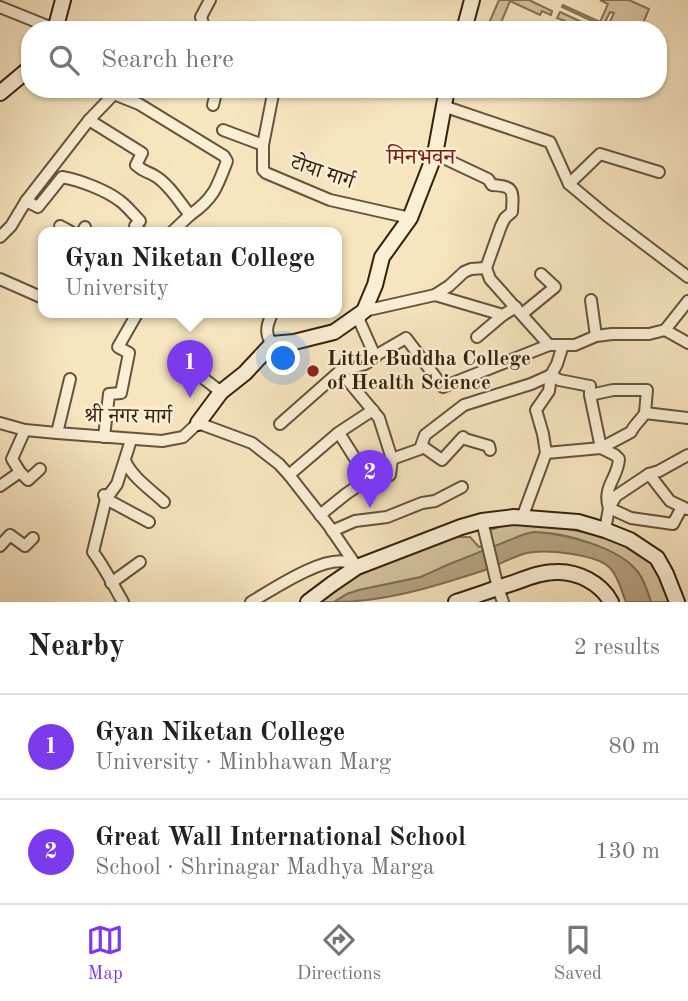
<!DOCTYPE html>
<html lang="en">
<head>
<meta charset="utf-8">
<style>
	:root { --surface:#fff; --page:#f6f6f6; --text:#202124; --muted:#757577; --line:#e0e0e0; --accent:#7c3aed }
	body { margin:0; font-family:"Old Standard TT","Noto Serif Devanagari",serif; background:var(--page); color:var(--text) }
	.you { position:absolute; left:284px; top:359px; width:24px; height:24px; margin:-18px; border:5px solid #fff; border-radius:50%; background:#1a73e8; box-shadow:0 0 0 10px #1a73e833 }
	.badge { display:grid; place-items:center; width:46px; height:46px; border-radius:50%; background:var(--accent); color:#fff; font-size:23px; font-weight:700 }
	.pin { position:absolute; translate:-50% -58px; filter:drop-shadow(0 2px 4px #0008) }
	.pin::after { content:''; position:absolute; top:37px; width:24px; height:21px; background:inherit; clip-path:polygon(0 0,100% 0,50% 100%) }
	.popup { position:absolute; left:38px; top:227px; width:304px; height:91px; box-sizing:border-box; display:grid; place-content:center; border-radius:14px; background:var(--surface); filter:drop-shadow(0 2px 5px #0005); font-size:23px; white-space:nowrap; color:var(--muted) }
	.popup b { font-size:26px; color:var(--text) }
	.popup::after { content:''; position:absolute; left:50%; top:100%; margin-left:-14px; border:14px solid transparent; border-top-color:var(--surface) }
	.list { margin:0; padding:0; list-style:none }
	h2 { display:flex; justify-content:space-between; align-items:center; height:91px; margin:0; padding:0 28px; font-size:30px }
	h2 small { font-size:23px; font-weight:400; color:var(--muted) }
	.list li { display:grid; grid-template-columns:46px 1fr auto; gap:21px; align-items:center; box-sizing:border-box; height:105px; padding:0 28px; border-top:2px solid var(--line) }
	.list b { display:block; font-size:26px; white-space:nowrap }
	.list p { margin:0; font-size:23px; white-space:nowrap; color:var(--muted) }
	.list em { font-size:23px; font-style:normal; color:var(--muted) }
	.icon { flex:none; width:38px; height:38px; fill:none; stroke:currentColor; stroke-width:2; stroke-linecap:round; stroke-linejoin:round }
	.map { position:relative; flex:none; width:688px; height:602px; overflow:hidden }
	.search { position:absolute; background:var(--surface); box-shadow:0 2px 5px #0004; left:21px; right:21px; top:21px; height:77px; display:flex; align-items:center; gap:18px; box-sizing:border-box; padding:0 24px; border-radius:28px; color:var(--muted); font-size:26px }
	.sheet { height:301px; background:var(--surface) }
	nav { display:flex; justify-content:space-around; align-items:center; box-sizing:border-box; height:98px; border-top:2px solid var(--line); background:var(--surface); font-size:19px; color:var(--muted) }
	nav a { display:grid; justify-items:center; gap:4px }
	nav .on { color:var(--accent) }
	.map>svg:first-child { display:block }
</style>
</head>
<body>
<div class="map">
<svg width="688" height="602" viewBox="0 0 688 602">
	<rect width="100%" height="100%" fill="#f7e5bf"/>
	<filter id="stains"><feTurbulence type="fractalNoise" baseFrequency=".00286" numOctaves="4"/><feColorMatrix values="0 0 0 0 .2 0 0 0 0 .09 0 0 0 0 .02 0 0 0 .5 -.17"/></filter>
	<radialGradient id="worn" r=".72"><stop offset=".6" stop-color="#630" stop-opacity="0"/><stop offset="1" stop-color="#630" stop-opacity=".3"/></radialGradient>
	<g fill="#d6c4a1" stroke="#867356" stroke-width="2">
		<path d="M499,0H529L552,11L551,15L542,11L540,15L510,1L498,30H486Z"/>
		<path d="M600,0H629L649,9L640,30H610L607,28L614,13L610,12L603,26L562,7L563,5L600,22L608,4Z"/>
		<path d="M560,12L599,30H574L564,25L565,21L557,18Z"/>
		<path d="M507,524C543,523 635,534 655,567C662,577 665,591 670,602H651C648,592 644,580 638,572C619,548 553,527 525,534L421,577L359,590L347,594L334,602H316L350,579L374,567L453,537H470L479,547L489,544V533L490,530Z"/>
	</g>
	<path fill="#b5a382" stroke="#826f53" stroke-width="2" d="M534,532C565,534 617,546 637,571C644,580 648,592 651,602H626C621,591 619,577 610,568C597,554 545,549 527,553C511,557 497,566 482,571C433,587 385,602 334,602L347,594L359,590L421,577L447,565L525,534Z"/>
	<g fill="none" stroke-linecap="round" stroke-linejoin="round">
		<g stroke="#665339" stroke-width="14">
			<g id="street">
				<path d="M0,7L57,30"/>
				<path d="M205,30L201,17L210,0"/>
				<path d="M274,89L263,145V170L266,173L330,200L410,218"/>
				<path d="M114,94L139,104L224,156L227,161C217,188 213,199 190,215"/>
				<path d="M213,105L217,89"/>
				<path d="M443,106L550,142L569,184L606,215L688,277"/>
				<path d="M89,120L142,153L136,165C145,173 147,171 155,176C169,184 180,203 190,215L172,232"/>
				<path d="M223,130L263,145"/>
				<path d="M435,154L488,179L492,185C515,186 513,191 512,212L505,218L501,226L486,268L490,279L549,345"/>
				<path d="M569,184L600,154L659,172"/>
				<path d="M26,201L38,207L62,177C79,180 106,190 120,201C127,206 133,214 140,221L135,226L141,232"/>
				<path d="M60,226L71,232"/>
				<path d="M82,232L85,227"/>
				<path d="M0,237L11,226L26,201L89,120L114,94"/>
				<path d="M486,268L471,269L464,272L449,286L435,295L503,315L516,307"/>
				<path d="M0,279L43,298"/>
				<path d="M435,295L364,311L359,320L375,356L406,338L443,387L549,345H575L596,336L612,334H649L665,330L688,301"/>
				<path d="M591,300L596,336"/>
				<path d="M522,314L555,287L541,274"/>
				<path d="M665,330L688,343"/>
				<path d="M477,337L503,315"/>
				<path d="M272,344C264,333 267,324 273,312"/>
				<path d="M194,371L221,392"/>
				<path d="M340,371L379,418L392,459"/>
				<path d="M590,395L613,390H647L645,413"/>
				<path d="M0,423L25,430L57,433L162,441L183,437L198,423L252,443L279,464L289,475L329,526L357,567"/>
				<path d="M280,424L340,371L365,364L375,358V356"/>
				<path d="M57,433L70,379"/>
				<path d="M339,433L368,479"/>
				<path d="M104,437L109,394L121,393L129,353L118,347L138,312"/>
				<path d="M422,446L442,460L463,437L465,439L489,446L490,450"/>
				<path d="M546,453L601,448L631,432C634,425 641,420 645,413L688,418"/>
				<path d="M125,461C133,478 150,489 164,502"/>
				<path d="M20,472L28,480L40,469"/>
				<path d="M649,474L670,501L687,509"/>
				<path d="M289,475L338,433L373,410"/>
				<path d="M0,486L20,472L12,459L25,430"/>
				<path d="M104,495L106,499L149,522"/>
				<path d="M320,515L346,494L368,479L381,480L390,475L392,459L420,449L425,435L464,405L531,384L551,375L559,380L590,386V395L601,448L615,455L619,459C618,478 602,487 609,508L631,518L673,524L682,507"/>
				<path d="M522,518L546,453L543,434L536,410L549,391L551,375L557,364L563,345"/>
				<path d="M482,521L498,588L503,602"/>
				<path d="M605,530L609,508L616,496L649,474L659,471L688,455"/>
				<path d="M332,531L355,521L387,517L422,503L435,501L462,487"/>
				<path d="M0,546L10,535L25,546L33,538"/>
				<path d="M111,583L140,562"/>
				<path d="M123,602C113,585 105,568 93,552L106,499L117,484L131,440"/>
				<path d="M251,602C272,590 322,556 346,562C350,563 353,565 356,567"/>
			</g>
		</g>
		<g stroke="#36220c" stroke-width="18">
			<g id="secondary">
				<path d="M55,30L63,0"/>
				<path d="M464,30L472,0"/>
				<path d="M0,93L30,68"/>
				<path d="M198,423L221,392L245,373L272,344L294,342L334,332L364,311L375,285L382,257L410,218L435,154L447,89"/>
				<path d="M308,602L332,584L357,567L461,527L482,521L514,517L578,522L605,530L630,540L657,558L666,574L677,602"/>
				<path d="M456,602C475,596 494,589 513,583C527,578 541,572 556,572C577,571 601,583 611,602"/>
			</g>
		</g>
		<use href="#street" stroke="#faeed5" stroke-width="10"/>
		<use href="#secondary" stroke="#faeed5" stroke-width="14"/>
	</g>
	<circle fill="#8f2418" stroke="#faeed5" stroke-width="2.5" cx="313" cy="371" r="7"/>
	<g text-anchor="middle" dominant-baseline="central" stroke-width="5" stroke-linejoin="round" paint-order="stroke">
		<g font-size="21" fill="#36220c" stroke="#faeed5">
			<text transform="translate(322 173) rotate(19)">टोया मार्ग</text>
			<text transform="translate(128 417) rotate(1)">श्री नगर मार्ग</text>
		</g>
		<g font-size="21" font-weight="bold" fill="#36220c" stroke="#faeed5" text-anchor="start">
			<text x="327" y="359">Little Buddha College<tspan x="327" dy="24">of Health Science</tspan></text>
		</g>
		<g font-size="23" fill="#7a1f14" stroke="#faeed5">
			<text x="421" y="157">मिनभवन</text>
		</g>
	</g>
	<rect width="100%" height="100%" filter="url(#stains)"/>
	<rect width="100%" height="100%" fill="url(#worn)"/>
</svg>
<div class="you"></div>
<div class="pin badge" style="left:190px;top:398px">1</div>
<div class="popup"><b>Gyan Niketan College</b>University</div>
<div class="pin badge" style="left:370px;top:508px">2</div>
<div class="search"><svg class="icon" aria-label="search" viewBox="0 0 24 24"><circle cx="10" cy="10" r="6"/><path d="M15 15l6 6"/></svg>Search here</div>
</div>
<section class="sheet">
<h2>Nearby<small>2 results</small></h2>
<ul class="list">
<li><span class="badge">1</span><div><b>Gyan Niketan College</b><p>University · Minbhawan Marg</p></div><em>80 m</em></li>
<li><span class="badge">2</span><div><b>Great Wall International School</b><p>School · Shrinagar Madhya Marga</p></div><em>130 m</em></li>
</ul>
</section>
<nav>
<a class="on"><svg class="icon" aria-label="map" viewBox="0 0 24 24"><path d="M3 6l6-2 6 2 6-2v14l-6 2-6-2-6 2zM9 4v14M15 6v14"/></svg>Map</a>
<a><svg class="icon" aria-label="directions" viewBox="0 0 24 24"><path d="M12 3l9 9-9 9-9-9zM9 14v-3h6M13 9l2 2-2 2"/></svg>Directions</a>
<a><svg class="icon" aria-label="saved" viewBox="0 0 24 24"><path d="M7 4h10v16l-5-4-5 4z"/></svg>Saved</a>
</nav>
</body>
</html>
